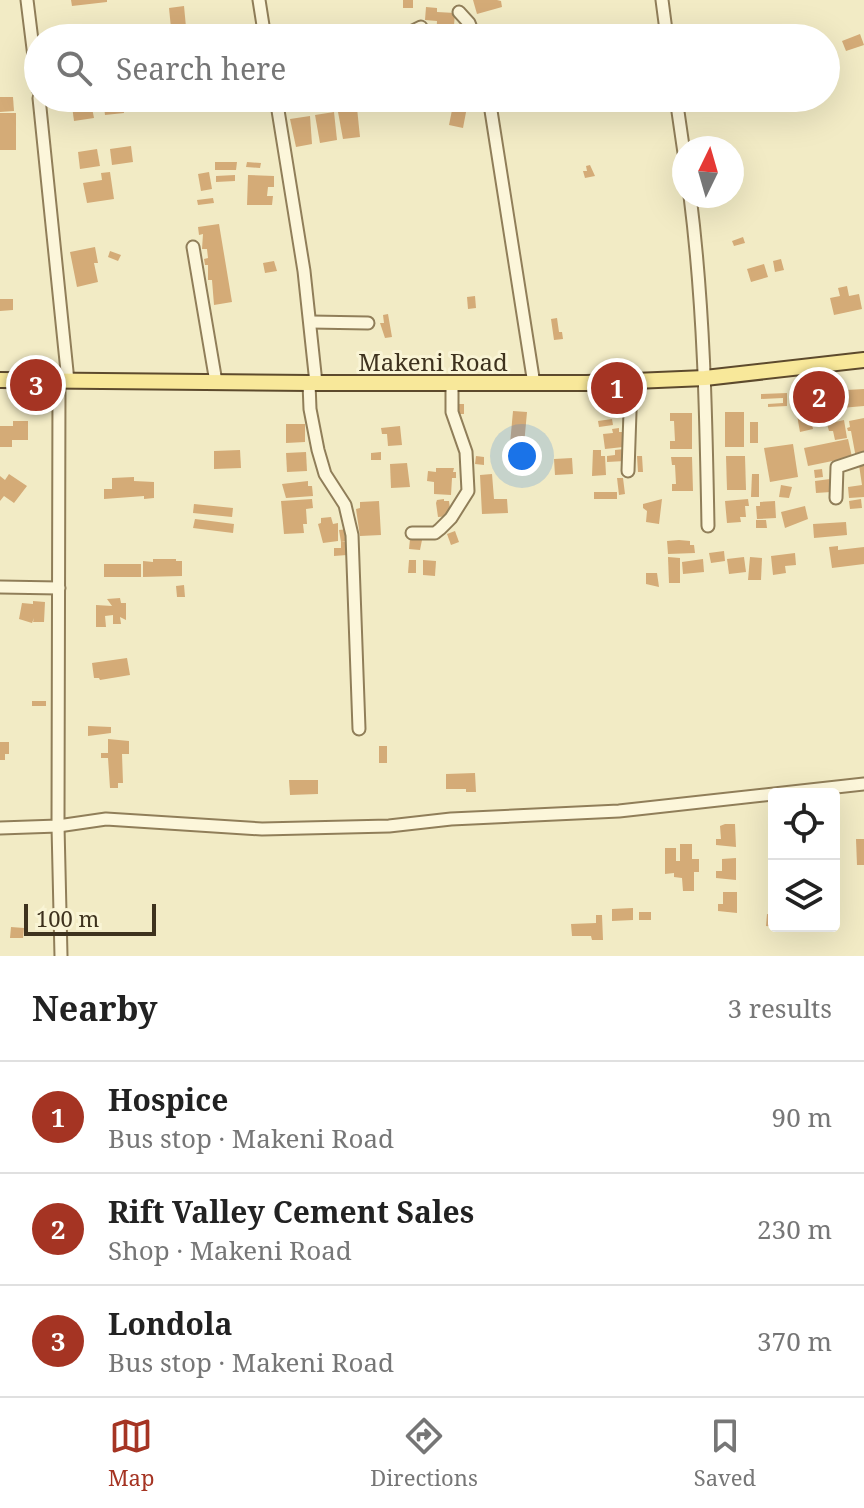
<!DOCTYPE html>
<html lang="en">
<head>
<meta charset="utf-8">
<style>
	:root { --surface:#fff; --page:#f6f6f6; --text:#222; --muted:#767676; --line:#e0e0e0; --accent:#a53423 }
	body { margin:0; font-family:"Noto Serif",serif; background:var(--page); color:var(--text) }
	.controls { position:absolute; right:24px; bottom:24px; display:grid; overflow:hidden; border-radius:8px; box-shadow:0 8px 32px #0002 }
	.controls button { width:72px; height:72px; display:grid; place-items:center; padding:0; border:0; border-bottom:2px solid var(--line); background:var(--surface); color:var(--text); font:40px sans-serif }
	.compass { position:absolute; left:672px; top:136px; width:72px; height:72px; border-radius:50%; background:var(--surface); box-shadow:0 8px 32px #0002; rotate:5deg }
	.scale { position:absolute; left:24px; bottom:20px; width:132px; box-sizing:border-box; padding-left:8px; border:4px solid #3e321e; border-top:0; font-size:22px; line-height:28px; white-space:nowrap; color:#3e321e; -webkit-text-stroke:6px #f9f4d5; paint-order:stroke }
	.you { position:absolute; left:522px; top:456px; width:28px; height:28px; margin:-20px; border:6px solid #fff; border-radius:50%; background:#1a73e8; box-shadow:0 0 0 12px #1a73e833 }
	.badge { display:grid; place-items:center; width:52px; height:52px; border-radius:50%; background:var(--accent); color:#fff; font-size:26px; font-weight:700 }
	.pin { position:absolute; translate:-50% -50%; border:4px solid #fff; box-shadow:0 2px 8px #0006 }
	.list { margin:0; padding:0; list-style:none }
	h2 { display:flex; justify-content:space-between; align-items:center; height:104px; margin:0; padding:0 32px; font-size:34px }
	h2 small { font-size:26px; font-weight:400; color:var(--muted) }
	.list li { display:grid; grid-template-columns:52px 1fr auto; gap:24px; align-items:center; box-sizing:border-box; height:112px; padding:0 32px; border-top:2px solid var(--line) }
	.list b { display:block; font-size:30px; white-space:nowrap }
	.list p { margin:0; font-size:26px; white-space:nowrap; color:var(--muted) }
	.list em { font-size:26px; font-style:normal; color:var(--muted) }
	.icon { flex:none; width:44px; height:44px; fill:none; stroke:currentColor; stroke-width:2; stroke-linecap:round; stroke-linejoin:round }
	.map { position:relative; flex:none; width:864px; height:956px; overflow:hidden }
	.search { position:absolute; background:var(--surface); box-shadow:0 8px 32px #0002; left:24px; right:24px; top:24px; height:88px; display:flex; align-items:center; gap:20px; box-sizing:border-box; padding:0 28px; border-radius:44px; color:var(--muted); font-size:30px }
	.sheet { height:440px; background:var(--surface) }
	nav { display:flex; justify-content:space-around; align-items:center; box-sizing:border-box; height:112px; border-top:2px solid var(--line); background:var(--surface); font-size:22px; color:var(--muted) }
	nav a { display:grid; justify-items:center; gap:4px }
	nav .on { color:var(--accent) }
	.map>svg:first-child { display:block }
</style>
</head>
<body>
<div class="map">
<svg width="864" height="956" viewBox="0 0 864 956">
	<rect width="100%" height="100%" fill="#f2ebc5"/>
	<g fill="#d4ab77">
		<path d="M71,0H107V2L72,6Z"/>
		<rect x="403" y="0" width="10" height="8"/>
		<path d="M473,0H497L501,1L502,7L477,14Z"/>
		<path d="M184,6L187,38H172L169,8Z"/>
		<path d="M426,7L437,8V12L455,13L453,38H436L437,21L425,20Z"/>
		<path d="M150,24L152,38H133L131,26Z"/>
		<path d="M505,28L507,38H492L491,31Z"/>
		<path d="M860,34L864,45L846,51L842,41Z"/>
		<path d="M0,97H13L14,111L0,112Z"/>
		<path d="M123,98L124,113L105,115L103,99Z"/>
		<path d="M443,98H478L467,107L463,128L449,125L452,110L450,106L441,102Z"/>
		<path d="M91,103L94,118L74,121L72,106Z"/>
		<path d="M357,108L360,137L343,139L338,112Z"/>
		<path d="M334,112L337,140L320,143L315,115Z"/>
		<rect x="0" y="113" width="16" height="37"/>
		<path d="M310,116L312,144L296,147L290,119Z"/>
		<path d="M131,146L133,162L112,165L110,149Z"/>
		<path d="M97,149L100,166L80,169L78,152Z"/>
		<path d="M215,162H237L236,170H215Z"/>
		<path d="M247,162L261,163L260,168L246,167Z"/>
		<path d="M590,165L595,176L585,178L583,171H587L586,166Z"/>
		<path d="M110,172L114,199L87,203L83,183L102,180L101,173Z"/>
		<path d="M209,172L212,189L201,191L198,174Z"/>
		<path d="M235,175V181L216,182V176Z"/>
		<path d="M248,175L274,176V187H268L267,196H273L272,205H247Z"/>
		<path d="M213,198L214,203L198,205L197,200Z"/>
		<path d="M219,224L232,302L214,305L212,280H208V265H205L204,259L208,258L207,249H202L203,234L199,235L198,227Z"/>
		<path d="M743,237L745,243L734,246L732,241Z"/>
		<path d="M95,247L98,263H94L98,282L77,287L70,252Z"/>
		<path d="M110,251L121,255L118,261L108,257Z"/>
		<path d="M781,259L784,270L775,272L773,261Z"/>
		<path d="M274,261L277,271L265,273L263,263Z"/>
		<path d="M764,264L768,277L751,282L747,269Z"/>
		<path d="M847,286L849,296L859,294L862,309L834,315L830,298L840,296L838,288Z"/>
		<path d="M475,296L476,308L468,309L467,297Z"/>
		<path d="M0,299H13V310L0,311Z"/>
		<path d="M388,314L392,337L385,338L380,323H384L383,315Z"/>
		<path d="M557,318L559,332H562L563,339L554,340L551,319Z"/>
		<path d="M864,389V406L841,408V411L831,412V408L809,409L813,429L800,432L793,393Z"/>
		<path d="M787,393V406L768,407V404L783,403V398L761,399V394Z"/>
		<rect x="457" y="404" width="7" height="10"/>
		<path d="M513,411L527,412L523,456L509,455Z"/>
		<rect x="725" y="412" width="19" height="35"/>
		<path d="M670,413H692V449H670V441H675L674,421H670Z"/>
		<path d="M864,418V457L856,458L851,431H848L847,428L850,427L849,421Z"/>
		<path d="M612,419L613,425L599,427L598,421Z"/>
		<path d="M844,420L847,438L835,440L833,431H829L827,424Z"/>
		<path d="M13,421H28V440H12V447H0V426H13Z"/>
		<rect x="750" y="422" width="8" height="21"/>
		<path d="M286,424H305V442L286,443Z"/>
		<path d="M400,426L402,445L388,446L387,434H382L381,428Z"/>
		<path d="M619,428V432H622L623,447L605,449L603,434L613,433L612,429Z"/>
		<path d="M848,439L852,457L808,466L804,448Z"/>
		<path d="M793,444L798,477L770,482L764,448Z"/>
		<path d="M624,449L625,461L607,462V456L615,455V450Z"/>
		<path d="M240,450L241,468L214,469V451Z"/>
		<path d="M593,450H601V456H605L606,475L592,476Z"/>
		<path d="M306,452L307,471L287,472L286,453Z"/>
		<path d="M381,452V460H371V453Z"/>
		<path d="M476,456L484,457V465L475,464Z"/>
		<path d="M637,456H642L643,472H638Z"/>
		<path d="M726,456H745L746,490H727Z"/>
		<path d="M671,457H692L693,491H672V484H676L675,465H672Z"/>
		<path d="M572,458L573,474L555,475L554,459Z"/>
		<path d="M407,463L410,487L391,488L390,464Z"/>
		<path d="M864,464V497L849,498L848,487L862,485L859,465Z"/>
		<path d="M436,468H454L453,472H456V478H452L451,495L434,494V482L427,481L428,471L436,472Z"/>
		<path d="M822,469L823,477L815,478L814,470Z"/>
		<path d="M9,474L27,486L14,503L4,496L0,501V476L5,480Z"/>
		<path d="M492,474L494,499H507L508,513L482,514L480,475Z"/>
		<path d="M752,474H759V497H751Z"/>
		<path d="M134,477V481L154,482V498L144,499V496L104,499V489H112V478Z"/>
		<path d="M617,478H623L625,494L619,495Z"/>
		<path d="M830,479L831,492L816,493L815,481Z"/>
		<path d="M308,481V486H312L313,496L286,498L282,484Z"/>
		<path d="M781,485L792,487L789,498L779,497Z"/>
		<rect x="594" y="492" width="23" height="7"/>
		<path d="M312,499L313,508L306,509L307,524H303L304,533L284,534L281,501Z"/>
		<path d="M444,499V501H449L451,516L438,517L436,503L437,500Z"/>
		<path d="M662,499L659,524L646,522L647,511L643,508V504Z"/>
		<path d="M748,499L749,506H745L746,517H740L741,522L727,523L725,501Z"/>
		<path d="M861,499L862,508L850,509L849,501Z"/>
		<path d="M379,501L381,535L360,536L356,509L360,508V502Z"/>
		<path d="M775,501L776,518L757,519L756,506H760V502Z"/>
		<path d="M194,504L233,508L232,517L193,513Z"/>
		<path d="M805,506L808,519L785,528L781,512Z"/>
		<path d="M331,517L333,524L338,523V541L323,543L318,524L321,523V518Z"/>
		<path d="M195,519L234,524L233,533L193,528Z"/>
		<path d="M756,520H766L767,528H756Z"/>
		<path d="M846,522L847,535L814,538L813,524Z"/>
		<path d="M348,529L349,541L341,542L339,530Z"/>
		<path d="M455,531L459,542L451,545L447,534Z"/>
		<path d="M410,539L422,540L420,550L409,549Z"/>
		<path d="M679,540L690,541V545H694L695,553L668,554L667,541Z"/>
		<path d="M341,542H346V547H351V552H347V555L334,556V548H341Z"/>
		<path d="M838,546V550L864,547V564L832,568L829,547Z"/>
		<path d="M724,551L725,561L711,563L709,553Z"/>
		<path d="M795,553L796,565L785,566L786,573L773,575L771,556Z"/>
		<path d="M668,557L680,558V583H669Z"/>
		<path d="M744,557L746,572L729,574L727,559Z"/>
		<path d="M750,557L762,558L761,580H748Z"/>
		<path d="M153,559H176V561H182V576L143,577V561L153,562Z"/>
		<path d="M703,559L704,572L683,574L682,562Z"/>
		<path d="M409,560H416V573H408Z"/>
		<path d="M423,560L436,561L435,576L423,575Z"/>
		<rect x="104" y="564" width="37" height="13"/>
		<path d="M646,573H657L659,587L646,584Z"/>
		<path d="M184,585L185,597H177L176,586Z"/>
		<path d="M120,598L121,603H126V620L120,617L121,624H113V615L105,616L106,627H96V605L112,606L107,599Z"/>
		<path d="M33,601L45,602L44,622H33L34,618L32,623L19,619L22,603L33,604Z"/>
		<path d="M127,658L130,675L100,680L99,678H94L92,663Z"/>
		<rect x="32" y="701" width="14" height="5"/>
		<path d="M88,726L111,727V733L88,736Z"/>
		<path d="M108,739L129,741V754H122L123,783H118V788H110L108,758H101V753H108Z"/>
		<path d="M0,742H9V754H5V760H0Z"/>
		<rect x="379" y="746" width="8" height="17"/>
		<path d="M475,773L476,792H466V789H446V774Z"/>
		<path d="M289,780H318V794L290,795Z"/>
		<path d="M725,824H735L736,847L716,845V839H721L720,826Z"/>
		<path d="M856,839H864V865H857Z"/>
		<path d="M680,844H692V859H699V872H694V891H683L682,878L674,877V873L665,874V848H676V861H680Z"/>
		<path d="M736,858V880L716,878V871H722V859Z"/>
		<path d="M723,892H737V913L718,911V904H723Z"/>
		<path d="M633,908V920L612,921V909Z"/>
		<rect x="639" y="912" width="12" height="8"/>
		<path d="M767,914L774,915V927L766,926Z"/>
		<path d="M596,915H602L603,940H592L591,936H572L571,924L596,923Z"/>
		<path d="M11,927L24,928L23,938H10Z"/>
	</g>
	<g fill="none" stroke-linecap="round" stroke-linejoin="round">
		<g stroke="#907e59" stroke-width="15">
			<g id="minor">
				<path d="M27,0L38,89"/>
				<path d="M259,0L265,38"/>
				<path d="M662,0L667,38"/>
				<path d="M459,12L469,23L475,38"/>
				<path d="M399,38L421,27"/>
				<path d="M39,98L68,381"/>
				<path d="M276,98L304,271L316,383"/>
				<path d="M489,98L534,384"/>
				<path d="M676,98L684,153"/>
				<path d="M690,196C704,306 706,416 708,526"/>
				<path d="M193,247L216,382"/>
				<path d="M311,322L368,323"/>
				<path d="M59,381L58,826L61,956"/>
				<path d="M309,383L310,409L318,450L325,474L345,505L352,535L359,729"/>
				<path d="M628,471L631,382"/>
				<path d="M836,498L837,467L864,458"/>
				<path d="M412,533H435L440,529L451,518L468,491L466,452L452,412V382"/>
				<path d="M0,587L59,588"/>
				<path d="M0,828L58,826L106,819L262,829L389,826L451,819L619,811L864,784"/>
			</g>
		</g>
		<g stroke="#5d4a2d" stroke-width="18">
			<path id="major" d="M0,380L309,383H587L705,378L864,360"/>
		</g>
		<use href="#minor" stroke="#fcf6da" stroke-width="11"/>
		<use href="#major" stroke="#f8e89a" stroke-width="14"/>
	</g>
	<g text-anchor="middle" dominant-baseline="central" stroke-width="6" stroke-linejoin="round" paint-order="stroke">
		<g font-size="24" fill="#3e321e" stroke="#f9f4d5">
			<text x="433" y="361">Makeni Road</text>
		</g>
	</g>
</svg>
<div class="controls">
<button><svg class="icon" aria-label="locate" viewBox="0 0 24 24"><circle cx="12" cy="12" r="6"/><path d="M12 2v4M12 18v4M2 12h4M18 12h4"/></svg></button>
<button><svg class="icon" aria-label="layers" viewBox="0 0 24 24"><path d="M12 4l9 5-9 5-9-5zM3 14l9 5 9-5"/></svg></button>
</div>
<svg class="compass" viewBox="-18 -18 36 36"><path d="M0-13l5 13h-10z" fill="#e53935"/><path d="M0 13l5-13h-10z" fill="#767676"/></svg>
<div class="scale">100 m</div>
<div class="you"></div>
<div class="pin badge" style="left:617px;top:388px">1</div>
<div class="pin badge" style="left:819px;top:397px">2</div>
<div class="pin badge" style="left:36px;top:385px">3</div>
<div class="search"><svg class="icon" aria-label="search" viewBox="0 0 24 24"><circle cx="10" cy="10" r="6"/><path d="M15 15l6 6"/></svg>Search here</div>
</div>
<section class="sheet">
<h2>Nearby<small>3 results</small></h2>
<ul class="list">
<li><span class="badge">1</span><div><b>Hospice</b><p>Bus stop · Makeni Road</p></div><em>90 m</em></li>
<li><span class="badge">2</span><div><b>Rift Valley Cement Sales</b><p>Shop · Makeni Road</p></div><em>230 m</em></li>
<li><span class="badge">3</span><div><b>Londola</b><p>Bus stop · Makeni Road</p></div><em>370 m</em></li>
</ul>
</section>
<nav>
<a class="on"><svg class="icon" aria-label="map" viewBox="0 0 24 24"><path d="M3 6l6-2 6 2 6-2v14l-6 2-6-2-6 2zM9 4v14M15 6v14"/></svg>Map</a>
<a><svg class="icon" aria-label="directions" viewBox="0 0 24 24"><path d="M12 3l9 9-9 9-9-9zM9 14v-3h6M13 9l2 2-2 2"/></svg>Directions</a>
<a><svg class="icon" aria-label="saved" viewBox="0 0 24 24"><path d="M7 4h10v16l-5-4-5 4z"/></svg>Saved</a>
</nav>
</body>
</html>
